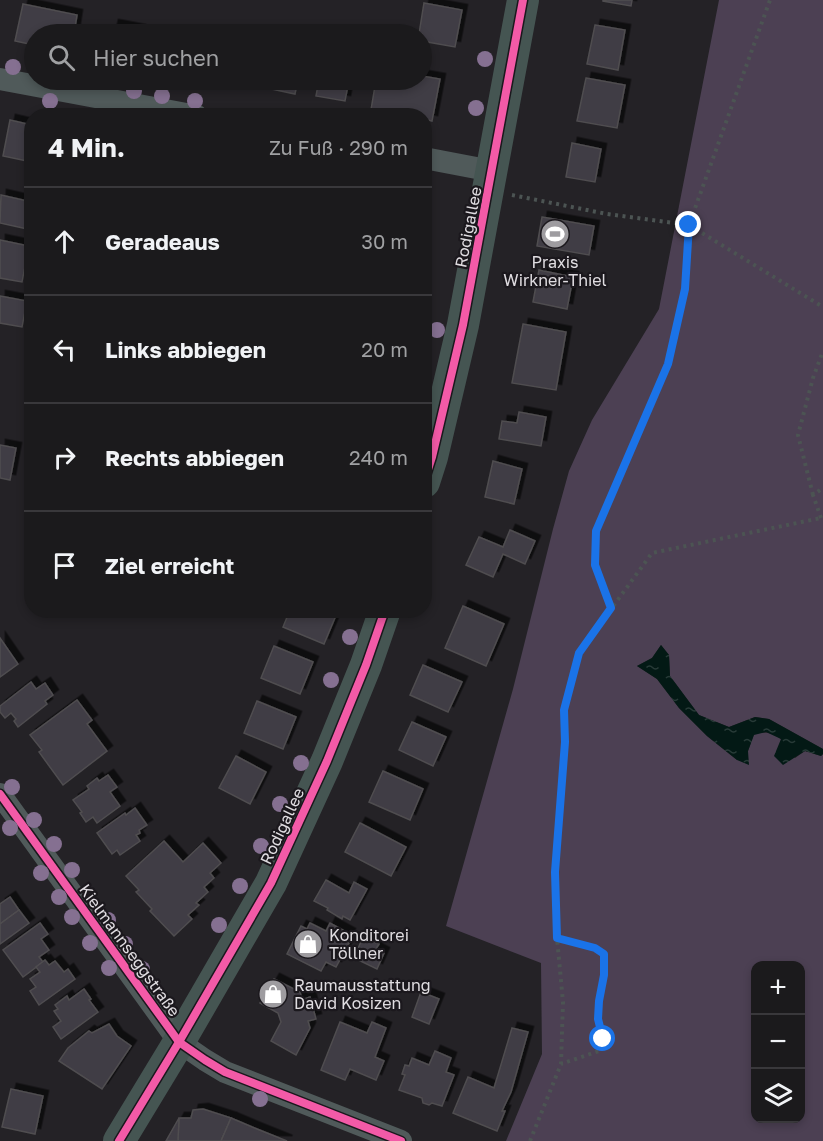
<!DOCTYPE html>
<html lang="de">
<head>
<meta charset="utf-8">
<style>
	:root { --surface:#1b1a1c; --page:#282729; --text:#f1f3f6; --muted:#a0a1a3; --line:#39383b }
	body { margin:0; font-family:"Golos Text",sans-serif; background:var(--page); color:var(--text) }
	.controls { position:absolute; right:18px; bottom:18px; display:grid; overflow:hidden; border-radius:12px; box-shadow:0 3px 9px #0003 }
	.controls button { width:54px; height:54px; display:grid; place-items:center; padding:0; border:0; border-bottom:2px solid var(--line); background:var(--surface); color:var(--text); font:30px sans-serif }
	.stop { position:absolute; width:18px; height:18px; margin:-14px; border:4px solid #1a73e8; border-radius:50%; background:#fff }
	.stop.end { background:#1a73e8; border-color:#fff; box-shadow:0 2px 6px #0008 }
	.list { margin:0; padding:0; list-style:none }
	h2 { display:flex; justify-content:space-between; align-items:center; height:78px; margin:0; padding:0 24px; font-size:26px }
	h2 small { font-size:20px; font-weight:400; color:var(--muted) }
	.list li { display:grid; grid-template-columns:39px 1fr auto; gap:18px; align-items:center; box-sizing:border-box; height:108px; padding:0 24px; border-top:2px solid var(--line) }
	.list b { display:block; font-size:22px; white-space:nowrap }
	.list em { font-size:20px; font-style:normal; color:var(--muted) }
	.icon { flex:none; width:33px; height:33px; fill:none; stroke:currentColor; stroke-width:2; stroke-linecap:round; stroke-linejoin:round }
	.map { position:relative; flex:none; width:823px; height:1141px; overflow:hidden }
	.search { position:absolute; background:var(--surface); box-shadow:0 3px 9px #0003; left:24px; top:24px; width:408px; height:66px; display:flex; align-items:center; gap:15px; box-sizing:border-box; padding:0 21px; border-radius:33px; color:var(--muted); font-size:22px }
	.panel { position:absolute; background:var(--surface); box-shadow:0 3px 9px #0003; left:24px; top:108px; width:408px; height:510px; border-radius:24px }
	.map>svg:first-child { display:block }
</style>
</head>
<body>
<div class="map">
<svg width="823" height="1141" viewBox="0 0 823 1141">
	<defs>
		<pattern id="water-ripples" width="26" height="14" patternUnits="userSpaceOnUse" patternTransform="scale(1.5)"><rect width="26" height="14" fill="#031915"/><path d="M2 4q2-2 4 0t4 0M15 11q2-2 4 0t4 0" fill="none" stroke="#273a37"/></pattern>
		<filter id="shadow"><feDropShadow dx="5.5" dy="-5.5" stdDeviation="0" flood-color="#0009"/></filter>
	</defs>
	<rect width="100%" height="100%" fill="#242226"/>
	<path fill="#4c4053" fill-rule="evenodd" d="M719,0H823V749L769,719L755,717L729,727L699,715L670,676L669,655L661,645L652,658L637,666L657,679L679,708L707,736L737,760L748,751L754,734C778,729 783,741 795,758L805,751L821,756L823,754V1141H506L542,1054L541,963L446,926L513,689L553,529L569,471L592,420L659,309ZM756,966H800V1118H756Z"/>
	<path fill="url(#water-ripples)" d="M661,645L669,655L670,676L699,715L729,727L755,717L769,719L823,749V754L821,756L805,751L783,765L774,756L781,739L766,732L754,735L748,751L749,765L737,760L707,736L679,708L657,679L637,666L652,658Z"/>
	<g fill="#403c44" stroke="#4f4d50" stroke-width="1.5" filter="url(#shadow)">
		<path d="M603,0H632L631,6L603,1Z"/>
		<path d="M424,3L462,10L455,47L422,41V34H419Z"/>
		<path d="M23,4L77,15L74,34H34V45L15,41Z"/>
		<path d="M113,25L140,30L139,34H111Z"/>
		<path d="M595,25L625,30L618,70L587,64Z"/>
		<path d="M422,76L440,79L432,121L424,119V116H403L371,110L376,80H422Z"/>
		<path d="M586,78L625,85L617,128L577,121Z"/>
		<path d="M226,80H254L253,85Z"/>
		<path d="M272,80H298L295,94L271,89Z"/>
		<path d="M319,80H349L345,101L316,96Z"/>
		<path d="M10,120L32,125V162L3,156Z"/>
		<path d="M572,143L601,149L595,182L566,177Z"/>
		<path d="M1,195L32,202V230L0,223Z"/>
		<path d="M542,217L594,226L589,255L537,246Z"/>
		<path d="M0,240L29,246L22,282L0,278Z"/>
		<path d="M539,270L573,277L567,309L533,302Z"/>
		<path d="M0,296L27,301L22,327L0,323Z"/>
		<path d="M523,324L566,332L556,390L512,383Z"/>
		<path d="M519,412L546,417L541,446L499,439L502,421L517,423Z"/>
		<path d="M0,445L16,448L10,480L0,478Z"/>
		<path d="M493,461L522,469L514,504L485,497Z"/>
		<path d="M510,530L535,541L525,564L503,554L493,577L466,565L479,537L503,547Z"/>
		<path d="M463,606L504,624L486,666L445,648Z"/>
		<path d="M290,610H330L337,613L324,644L283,627Z"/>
		<path d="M0,638L18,664L0,677Z"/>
		<path d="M274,646L313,662L300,694L261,678Z"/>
		<path d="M423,665L462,682L448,712L410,695Z"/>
		<path d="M31,682L36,689L45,683L53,695L45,701L47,704L18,727L14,721L16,719L11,713L5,718L0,712V706Z"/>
		<path d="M77,700L92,720L87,724L107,751L63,785L39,752L42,750L30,735Z"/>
		<path d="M257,701L296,717L283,749L244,733Z"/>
		<path d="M412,722L446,737L433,766L399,750Z"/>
		<path d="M236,756L266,772L250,804L219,788Z"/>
		<path d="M383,771L423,789L410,820L369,802Z"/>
		<path d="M108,775L117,787L110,792L120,806L97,823L93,817L86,822L80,813L82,812L73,800L89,789L87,786L97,778L99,781Z"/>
		<path d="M135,808L147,825L139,830L140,833L136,835L140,841L120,855L117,850L112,854L97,833L125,813L126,815Z"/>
		<path d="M360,823L406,847L391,876L345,852Z"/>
		<path d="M164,841L183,862L203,843L221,863L210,873L214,878L204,887L208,892L196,903L199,905L188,915L192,919L174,936L150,911L152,909L136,892L139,890L126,876Z"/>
		<path d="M326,880L349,893L354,882L367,889L350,920L343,916L342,919L327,910L328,908L314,901Z"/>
		<path d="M10,897L19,910L0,924V904Z"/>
		<path d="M19,910L29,923L0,944V924Z"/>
		<path d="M40,923L48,934L41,939L49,950L39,957L43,962L23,977L3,950Z"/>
		<path d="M310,923L326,931L330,923L350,934L345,941L349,943L336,967L326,962L321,971L287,954L301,926L307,929Z"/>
		<path d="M363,937L379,944L376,949L384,953L377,969L354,958Z"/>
		<path d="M45,960L49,965L55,961L64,972L68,969L75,979L39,1005L30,991L36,987L30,979L40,972L36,967Z"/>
		<path d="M274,979L300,992L302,1000L310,997L316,1019L308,1021L310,1028L296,1055L271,1041L281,1022L278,1013L260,1003Z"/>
		<path d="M84,989L91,999L89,1000L98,1012L61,1039L53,1027L61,1021L54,1011L58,1009L55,1005L67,996L69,1000Z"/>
		<path d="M421,992L439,999L429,1024L412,1017Z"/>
		<path d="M340,1022L367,1033L372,1022L386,1028L375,1057L384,1061L376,1080L350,1069L345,1080L321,1070Z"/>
		<path d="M109,1024L117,1036L131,1046L102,1089L59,1061L68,1048L89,1031L92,1033Z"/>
		<path d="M512,1028L528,1032L511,1092L502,1111H505L497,1131L453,1113L468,1077L494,1088Z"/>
		<path d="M435,1051L451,1058L446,1072L454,1075L442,1106L432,1103L429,1105L423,1103L422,1098L399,1090L405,1075L402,1074L405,1065L409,1066L412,1058L429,1065Z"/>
		<path d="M11,1089L43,1096L35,1134L2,1127Z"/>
		<path d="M203,1109L231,1118L221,1141H178L179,1118H191L193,1110Z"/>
		<path d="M179,1118L178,1141H166Z"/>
		<path d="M231,1118L257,1129L287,1141H221Z"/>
	</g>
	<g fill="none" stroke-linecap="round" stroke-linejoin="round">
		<g stroke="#4c5453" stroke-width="4" stroke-dasharray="3 4.5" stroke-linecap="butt">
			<path d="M512,195L607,214L689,225L823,307"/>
			<path d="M813,495L798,435L813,378L823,351"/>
			<path d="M821,518L813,495L823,488"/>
			<path d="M611,607L595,565L596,531L668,364L685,289L689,225L770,0"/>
			<path d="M557,938L595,947L604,954V975L599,1001L598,1019L603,1039L599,1051L561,1064"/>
			<path d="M530,1141L561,1064L563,1002L557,938L555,872L565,742L564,710L579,653L652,553L821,518H823"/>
		</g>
		<g stroke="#505a5a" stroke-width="22">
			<path d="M0,79L197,116"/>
			<path d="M424,158L492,171"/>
			<path d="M0,794L179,1042L205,1060L225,1072L401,1141"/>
		</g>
		<g stroke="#455552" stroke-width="32">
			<path d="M424,482L432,457L463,325L523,0"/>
			<path d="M119,1141L179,1042L271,883L327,761L366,665L385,610"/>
		</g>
		<g stroke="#1b181d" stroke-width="11">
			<g id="cycleway">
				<path d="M424,482L432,457L463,325L523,0"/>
				<path d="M0,794L179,1042L205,1060L225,1072L401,1141"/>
				<path d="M119,1141L179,1042L271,883L327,761L366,665L385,610"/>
			</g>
		</g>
		<use href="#cycleway" stroke="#f35aa7" stroke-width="8"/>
	</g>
	<g fill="#857091">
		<circle cx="485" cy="59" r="8"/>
		<circle cx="13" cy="67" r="8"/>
		<circle cx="134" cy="91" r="8"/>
		<circle cx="162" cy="96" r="8"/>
		<circle cx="50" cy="101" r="8"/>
		<circle cx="195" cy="101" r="8"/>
		<circle cx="476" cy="108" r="8"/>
		<circle cx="437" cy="330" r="8"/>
		<circle cx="350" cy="637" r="8"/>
		<circle cx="331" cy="680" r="8"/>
		<circle cx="301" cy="763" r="8"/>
		<circle cx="12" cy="787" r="8"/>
		<circle cx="280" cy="804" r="8"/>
		<circle cx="34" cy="820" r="8"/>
		<circle cx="10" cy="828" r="8"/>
		<circle cx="54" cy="844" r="8"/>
		<circle cx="261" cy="846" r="8"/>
		<circle cx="72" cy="870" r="8"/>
		<circle cx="41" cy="873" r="8"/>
		<circle cx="240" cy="886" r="8"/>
		<circle cx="59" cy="897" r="8"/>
		<circle cx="72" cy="917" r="8"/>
		<circle cx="108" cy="920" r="8"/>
		<circle cx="219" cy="925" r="8"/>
		<circle cx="90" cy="943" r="8"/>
		<circle cx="125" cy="944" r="8"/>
		<circle cx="109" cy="968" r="8"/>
		<circle cx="142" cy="969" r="8"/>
		<circle cx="260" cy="1099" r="8"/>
	</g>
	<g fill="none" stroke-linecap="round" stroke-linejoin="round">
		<path stroke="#1a73e8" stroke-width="8" d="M603,1039L598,1019L599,1001L604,975V954L595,948L557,938L555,872L565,742L564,710L579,653L611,608L595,565L596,531L668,364L685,289L689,225"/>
	</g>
	<defs>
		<g id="stadium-disc" transform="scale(1.5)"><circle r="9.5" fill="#9e9ca0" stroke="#1b181d"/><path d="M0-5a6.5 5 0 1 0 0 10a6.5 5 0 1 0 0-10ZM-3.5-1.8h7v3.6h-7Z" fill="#fff"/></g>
		<g id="shop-disc" transform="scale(1.5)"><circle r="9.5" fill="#9e9ca0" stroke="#1b181d"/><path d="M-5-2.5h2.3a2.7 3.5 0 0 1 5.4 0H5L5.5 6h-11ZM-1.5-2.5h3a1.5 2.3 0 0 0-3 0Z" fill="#fff"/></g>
	</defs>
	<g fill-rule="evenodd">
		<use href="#stadium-disc" x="555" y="234"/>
		<use href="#shop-disc" x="308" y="944"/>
		<use href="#shop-disc" x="273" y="994"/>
	</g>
	<g text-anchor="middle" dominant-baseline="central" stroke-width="4.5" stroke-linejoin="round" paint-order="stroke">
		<g font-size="16" fill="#e0dde1" stroke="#1b181d">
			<text transform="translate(468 227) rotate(-79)">Rodigallee</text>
			<text transform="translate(282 826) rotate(-65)">Rodigallee</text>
			<text transform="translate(130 950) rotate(54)">Kielmannseggstraße</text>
		</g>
		<g font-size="16" fill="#e0dde1" stroke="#1b181d" text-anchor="start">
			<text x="555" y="262" text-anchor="middle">Praxis<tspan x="555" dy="18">Wirkner-Thiel</tspan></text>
			<text x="329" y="935">Konditorei<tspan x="329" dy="18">Töllner</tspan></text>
			<text x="294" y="985">Raumausstattung<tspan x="294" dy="18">David Kosizen</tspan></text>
		</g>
	</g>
</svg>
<div class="controls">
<button>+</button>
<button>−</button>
<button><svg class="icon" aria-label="layers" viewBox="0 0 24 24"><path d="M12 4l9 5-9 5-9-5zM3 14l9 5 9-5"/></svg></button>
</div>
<div class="stop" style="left:603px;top:1039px"></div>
<div class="stop end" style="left:689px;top:225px"></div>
<div class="search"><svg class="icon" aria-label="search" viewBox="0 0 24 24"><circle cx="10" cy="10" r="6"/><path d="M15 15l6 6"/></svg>Hier suchen</div>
<section class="panel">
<h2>4 Min.<small>Zu Fuß · 290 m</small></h2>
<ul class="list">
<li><svg class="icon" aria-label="ahead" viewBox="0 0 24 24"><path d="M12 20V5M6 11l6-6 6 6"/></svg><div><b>Geradeaus</b></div><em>30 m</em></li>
<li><svg class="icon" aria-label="left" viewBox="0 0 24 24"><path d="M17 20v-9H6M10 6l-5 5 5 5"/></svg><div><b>Links abbiegen</b></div><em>20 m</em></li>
<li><svg class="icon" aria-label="right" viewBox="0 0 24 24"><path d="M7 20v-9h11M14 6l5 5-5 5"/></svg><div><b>Rechts abbiegen</b></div><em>240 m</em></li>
<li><svg class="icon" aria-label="arrive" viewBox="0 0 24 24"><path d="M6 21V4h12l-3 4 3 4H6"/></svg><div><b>Ziel erreicht</b></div></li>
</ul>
</section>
</div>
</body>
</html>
